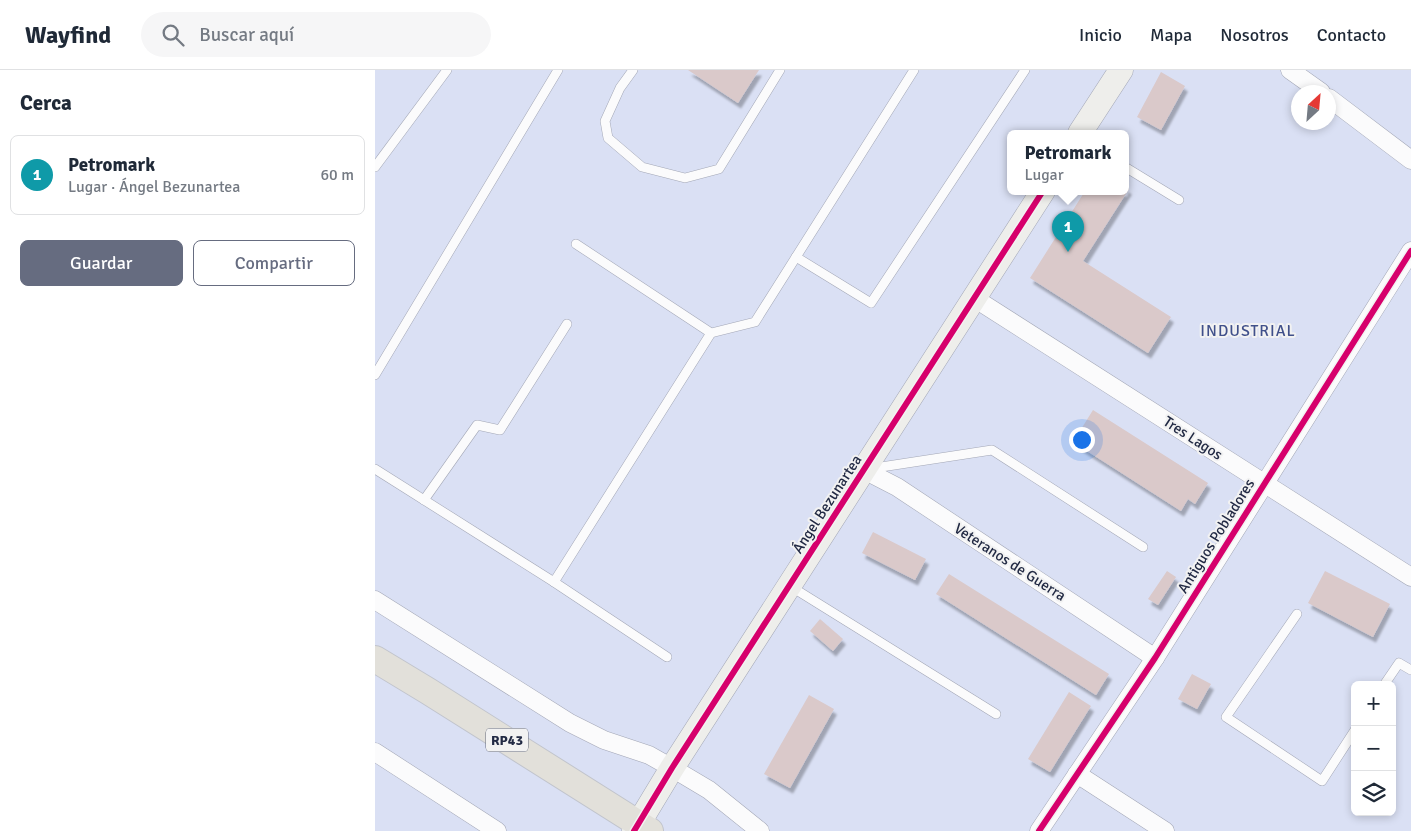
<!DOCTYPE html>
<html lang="es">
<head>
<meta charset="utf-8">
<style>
	:root { --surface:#fff; --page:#f6f6f7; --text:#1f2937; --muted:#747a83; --line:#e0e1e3; --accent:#666c80 }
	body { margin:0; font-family:Signika,sans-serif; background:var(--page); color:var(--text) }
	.controls { position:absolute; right:15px; bottom:15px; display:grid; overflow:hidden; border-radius:8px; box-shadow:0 2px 8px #0003 }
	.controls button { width:45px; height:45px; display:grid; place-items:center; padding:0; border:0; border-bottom:1px solid var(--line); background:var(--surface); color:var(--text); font:25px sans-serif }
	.compass { position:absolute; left:916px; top:15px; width:45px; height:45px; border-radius:50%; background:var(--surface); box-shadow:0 2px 8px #0003; rotate:26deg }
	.you { position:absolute; left:706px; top:369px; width:18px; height:18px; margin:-12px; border:4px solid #fff; border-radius:50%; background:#1a73e8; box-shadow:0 0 0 8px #1a73e833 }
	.badge { display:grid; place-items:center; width:32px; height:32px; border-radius:50%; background:var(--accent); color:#fff; font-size:16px; font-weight:700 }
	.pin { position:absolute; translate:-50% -41px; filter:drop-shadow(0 1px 2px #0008) }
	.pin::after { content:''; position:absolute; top:26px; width:18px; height:15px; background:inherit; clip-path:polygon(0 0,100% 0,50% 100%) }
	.popup { position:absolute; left:632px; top:60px; width:122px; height:65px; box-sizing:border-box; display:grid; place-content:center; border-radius:8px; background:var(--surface); filter:drop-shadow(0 1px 4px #0005); font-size:16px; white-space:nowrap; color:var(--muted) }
	.popup b { font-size:19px; color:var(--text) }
	.popup::after { content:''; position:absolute; left:50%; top:100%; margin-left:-10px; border:10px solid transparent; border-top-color:var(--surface) }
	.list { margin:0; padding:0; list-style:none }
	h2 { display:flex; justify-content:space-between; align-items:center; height:65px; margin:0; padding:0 20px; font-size:21px }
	h2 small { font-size:16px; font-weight:400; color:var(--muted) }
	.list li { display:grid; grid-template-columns:32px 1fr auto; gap:15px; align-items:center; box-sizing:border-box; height:80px; margin:0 10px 10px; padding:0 10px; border:1px solid var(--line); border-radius:8px }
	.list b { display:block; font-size:19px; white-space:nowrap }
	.list p { margin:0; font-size:16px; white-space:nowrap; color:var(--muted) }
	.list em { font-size:16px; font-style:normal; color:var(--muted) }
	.actions { display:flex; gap:10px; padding:15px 20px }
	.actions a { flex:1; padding:11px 0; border:1px solid var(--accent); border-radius:8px; text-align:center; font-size:18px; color:var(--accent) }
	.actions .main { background:var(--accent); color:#fff }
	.icon { flex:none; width:28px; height:28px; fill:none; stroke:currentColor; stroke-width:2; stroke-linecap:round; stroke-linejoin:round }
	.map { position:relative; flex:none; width:1036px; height:761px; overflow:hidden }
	header { display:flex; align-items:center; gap:30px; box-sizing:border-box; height:70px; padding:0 25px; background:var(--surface); border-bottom:1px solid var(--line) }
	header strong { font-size:24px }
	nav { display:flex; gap:28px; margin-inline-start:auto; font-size:18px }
	.search { width:350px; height:45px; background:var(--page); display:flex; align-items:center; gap:12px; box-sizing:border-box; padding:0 18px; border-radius:28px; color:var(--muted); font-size:19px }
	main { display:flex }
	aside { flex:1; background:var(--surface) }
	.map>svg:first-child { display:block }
</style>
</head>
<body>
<header>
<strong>Wayfind</strong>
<div class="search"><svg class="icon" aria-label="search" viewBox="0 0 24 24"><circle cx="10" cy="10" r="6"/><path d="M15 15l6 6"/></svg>Buscar aquí</div>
<nav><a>Inicio</a><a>Mapa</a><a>Nosotros</a><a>Contacto</a></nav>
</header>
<main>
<aside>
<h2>Cerca<small></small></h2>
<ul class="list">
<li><span class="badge" style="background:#0f9aa8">1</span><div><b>Petromark</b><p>Lugar · Ángel Bezunartea</p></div><em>60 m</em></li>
</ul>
<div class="actions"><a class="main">Guardar</a><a>Compartir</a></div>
</aside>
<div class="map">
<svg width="1036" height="761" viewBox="0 0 1036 761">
	<defs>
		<filter id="shadow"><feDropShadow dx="3" dy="5.5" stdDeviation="1" flood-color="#0004"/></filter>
	</defs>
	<rect width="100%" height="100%" fill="#e4e6ee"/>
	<path fill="#dae0f4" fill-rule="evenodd" d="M0,0H1036V761H0ZM924,22H954V52H924ZM636,63H750V121H636ZM980,615H1017V742H980Z"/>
	<g fill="#dac9ca" filter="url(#shadow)">
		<path d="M313,0H384L363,33Z"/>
		<path d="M786,2L810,16L786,60L762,47Z"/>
		<path d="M750,117L754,119L708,191L796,247L773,283L655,208L710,121H750Z"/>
		<path d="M718,340L833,413L820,434L813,429L806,441L698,372Z"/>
		<path d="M498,462L551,489L540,510L487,483Z"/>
		<path d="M792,501L801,507L783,535L773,529Z"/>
		<path d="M950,501L1015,534L998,567L933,533Z"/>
		<path d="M574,504L734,604L721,625L561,524Z"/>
		<path d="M445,549L468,569L458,581L435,561Z"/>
		<path d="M817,604L836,614L822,639L803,629Z"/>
		<path d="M694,622L716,636L675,702L653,689Z"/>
		<path d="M434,625L459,639L415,718L389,704Z"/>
	</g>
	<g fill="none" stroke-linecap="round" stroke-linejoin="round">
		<g stroke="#a3a7b6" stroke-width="10">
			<g id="lane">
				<path d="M258,0L245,18L230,51L233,68L267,97L310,108L344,99L405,0"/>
				<path d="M0,97L72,0"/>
				<path d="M750,97L804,130"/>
				<path d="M201,174L336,263L380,252L539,0"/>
				<path d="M421,187L496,233L650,0"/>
				<path d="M0,305L183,0"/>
				<path d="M0,399L179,512L336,263"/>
				<path d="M493,399L617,380L768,477"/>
				<path d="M49,430L102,355L125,360L192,254"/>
				<path d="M179,512L292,587"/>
				<path d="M415,516L621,644"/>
				<path d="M922,544L851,647L947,711L980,660"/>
				<path d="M1009,615L1024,593L1036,600"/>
			</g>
		</g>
		<g stroke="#a3a7b6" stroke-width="19">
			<g id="street">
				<path d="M915,0L946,22"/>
				<path d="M954,28L1036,90"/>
				<path d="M599,228L1036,507"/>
				<path d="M489,400L522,417L780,588"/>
				<path d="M0,530L195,653L229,670L274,685L297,698L334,720L385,761"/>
				<path d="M0,682L122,761"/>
				<path d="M702,704L790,761"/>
				<path d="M664,761L780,588L1036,181"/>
			</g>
		</g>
		<g stroke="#a3a7b6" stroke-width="25">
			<g id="secondary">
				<path d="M705,63L746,0"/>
				<path d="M259,761L297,698L668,121"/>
			</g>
		</g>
		<g stroke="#c1c4cc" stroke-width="28">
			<path id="primary" d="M0,589L53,621L275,761"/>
		</g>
		<use href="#lane" stroke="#fbfbfc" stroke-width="9"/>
		<use href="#street" stroke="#fbfbfc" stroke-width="18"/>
		<use href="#secondary" stroke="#eeeeeb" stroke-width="24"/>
		<use href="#primary" stroke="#e2e0da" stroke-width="26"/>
		<g stroke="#f2f2f2" stroke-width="9">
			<g id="cycleway">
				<path d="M259,761L297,698L668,121"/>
				<path d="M664,761L780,588L1036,181"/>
			</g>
		</g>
		<use href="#cycleway" stroke="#d6006c" stroke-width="6"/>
	</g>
	<g text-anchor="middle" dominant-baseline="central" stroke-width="4" stroke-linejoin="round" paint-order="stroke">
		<rect fill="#f2f2f2" stroke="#606678" stroke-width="1" x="111" y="658.5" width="42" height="23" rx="4"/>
		<g font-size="14" font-weight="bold" fill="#222a44">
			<text x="132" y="670">RP43</text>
		</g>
		<g font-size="15" fill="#222a44" stroke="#f2f2f2">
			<text transform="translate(818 368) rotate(33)">Tres Lagos</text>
			<text transform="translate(452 434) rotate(-57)">Ángel Bezunartea</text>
			<text transform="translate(841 466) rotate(-58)">Antiguos Pobladores</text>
			<text transform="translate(635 492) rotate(33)">Veteranos de Guerra</text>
		</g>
		<g font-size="16" letter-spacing="1" fill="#40508a" stroke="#f2f2f2">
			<text x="873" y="261">INDUSTRIAL</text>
		</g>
	</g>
</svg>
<div class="controls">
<button>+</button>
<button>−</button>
<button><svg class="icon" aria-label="layers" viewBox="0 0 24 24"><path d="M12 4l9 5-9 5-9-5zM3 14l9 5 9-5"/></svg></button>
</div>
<svg class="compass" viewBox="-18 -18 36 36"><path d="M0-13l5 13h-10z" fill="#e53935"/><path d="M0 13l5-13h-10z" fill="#747a83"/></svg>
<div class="you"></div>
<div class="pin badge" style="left:693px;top:182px;background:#0f9aa8">1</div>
<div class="popup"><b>Petromark</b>Lugar</div>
</div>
</main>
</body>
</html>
